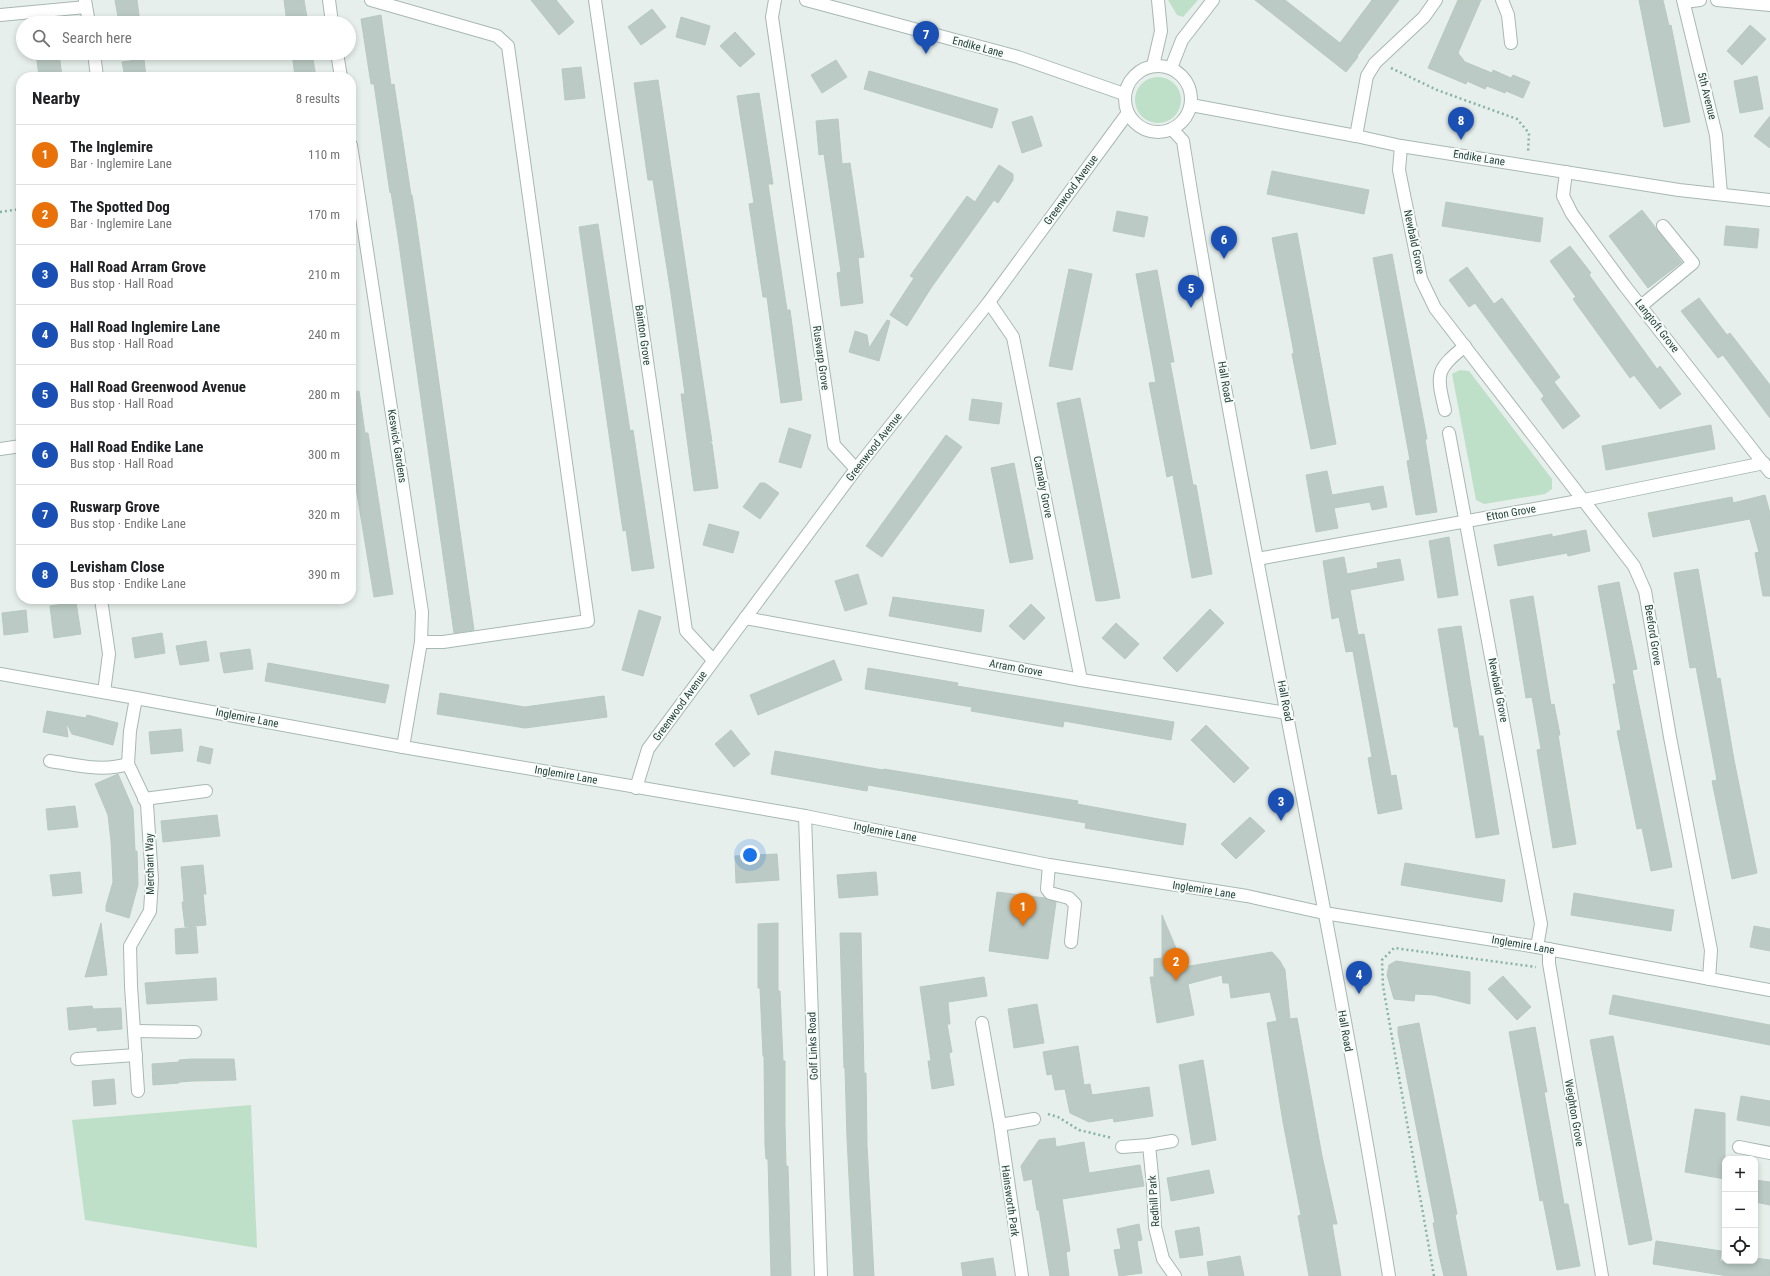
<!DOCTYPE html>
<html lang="en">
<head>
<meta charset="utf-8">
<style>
	:root { --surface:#fff; --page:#f6f6f6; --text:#202124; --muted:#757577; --line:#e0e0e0; --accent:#db2777 }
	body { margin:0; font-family:"Roboto Condensed",sans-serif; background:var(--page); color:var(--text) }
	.controls { position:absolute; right:12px; bottom:12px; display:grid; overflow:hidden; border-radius:8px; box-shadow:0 2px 6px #0003 }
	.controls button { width:36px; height:36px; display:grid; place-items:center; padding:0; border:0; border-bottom:1px solid var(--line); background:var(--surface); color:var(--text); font:20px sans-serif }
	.you { position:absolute; left:750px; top:855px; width:14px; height:14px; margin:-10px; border:3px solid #fff; border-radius:50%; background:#1a73e8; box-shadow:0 0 0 6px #1a73e833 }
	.badge { display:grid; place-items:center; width:26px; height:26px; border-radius:50%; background:var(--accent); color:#fff; font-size:13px; font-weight:700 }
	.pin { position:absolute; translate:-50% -33px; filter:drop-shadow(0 1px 2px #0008) }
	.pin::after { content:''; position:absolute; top:21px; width:14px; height:12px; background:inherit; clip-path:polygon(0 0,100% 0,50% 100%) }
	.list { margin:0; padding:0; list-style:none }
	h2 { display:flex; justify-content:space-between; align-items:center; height:52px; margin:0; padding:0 16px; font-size:17px }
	h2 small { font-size:13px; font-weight:400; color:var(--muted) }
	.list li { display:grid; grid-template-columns:26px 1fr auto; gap:12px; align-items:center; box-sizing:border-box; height:60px; padding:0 16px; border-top:1px solid var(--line) }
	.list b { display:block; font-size:15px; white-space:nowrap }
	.list p { margin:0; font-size:13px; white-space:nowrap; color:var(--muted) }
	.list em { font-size:13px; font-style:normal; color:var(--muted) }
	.icon { flex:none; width:22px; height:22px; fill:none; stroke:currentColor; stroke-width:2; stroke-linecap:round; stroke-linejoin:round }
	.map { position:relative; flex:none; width:1770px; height:1276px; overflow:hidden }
	.search { position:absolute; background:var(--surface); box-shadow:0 2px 6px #0003; left:16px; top:16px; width:340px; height:44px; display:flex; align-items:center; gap:10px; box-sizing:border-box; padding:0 14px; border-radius:22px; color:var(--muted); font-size:15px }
	.panel { position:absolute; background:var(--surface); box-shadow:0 2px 6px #0003; left:16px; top:72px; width:340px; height:532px; border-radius:16px }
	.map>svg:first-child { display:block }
</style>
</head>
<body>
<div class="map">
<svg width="1770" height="1276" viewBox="0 0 1770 1276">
	<rect width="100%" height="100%" fill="#e6efeb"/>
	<g fill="#bfe0c8">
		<path d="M1168,0H1198L1183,17L1177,15Z"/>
		<circle cx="1158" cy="100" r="23"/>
		<path d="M1460,370L1469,371L1552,479V489L1545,494L1484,504L1476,500L1452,374Z"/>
		<path d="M251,1105L257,1248L85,1220L72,1120Z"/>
	</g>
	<g fill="#bbcac4" stroke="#b8c9c2">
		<path d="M115,0H137L140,23H119Z"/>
		<path d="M284,0H304L308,23H287Z"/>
		<path d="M531,0H556L574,22L559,35Z"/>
		<path d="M1255,0H1285L1340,43L1372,0H1399L1357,56L1358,57L1346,72Z"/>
		<path d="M1458,0H1481L1458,53L1465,62L1492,73L1493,70L1511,78L1513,75L1530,82L1523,98L1506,91L1505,93L1487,86L1485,89L1467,81L1466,84L1428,68Z"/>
		<path d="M1639,0H1663L1669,26L1671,25L1690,122L1664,127Z"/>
		<path d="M652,9L666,27L641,45L628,27Z"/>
		<path d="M381,15L391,85L394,84L411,195H412L416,221L474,630L454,633L398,237L391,192L390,193L374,84H371L361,19Z"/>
		<path d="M681,17L710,26L705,45L676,37Z"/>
		<path d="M1750,25L1766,39L1742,65L1727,51Z"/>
		<path d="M735,32L755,54L740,67L720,46Z"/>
		<path d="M36,53H59L62,77H39Z"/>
		<path d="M292,53H312L316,77H295Z"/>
		<path d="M144,59L146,77H125L122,62Z"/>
		<path d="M836,60L847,77L822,93L811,75Z"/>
		<path d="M581,67L585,98L565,100L562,69Z"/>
		<path d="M869,71L998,109L992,128L864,89Z"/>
		<path d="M1757,76L1763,109L1740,113L1734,81Z"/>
		<path d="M658,80L712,442L707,440L712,444L718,488L694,491L681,394H685L671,294L653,180H648L634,83Z"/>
		<path d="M759,93L773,184H768L787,310H790L802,400L781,403L767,297H763L749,204L754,203L737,96Z"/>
		<path d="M1032,116L1042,146L1022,153L1012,122Z"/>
		<path d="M1770,116V148L1754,136Z"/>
		<path d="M838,119L842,164L850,163L864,257L858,258L863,303L841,306L837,273L841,272L824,154L819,155L816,121Z"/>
		<path d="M999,165L1013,174V180L998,203L994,200L931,288L907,326L890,315L914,278L910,276L967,196L975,202Z"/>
		<path d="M1272,171L1369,190L1364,214L1267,194Z"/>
		<path d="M1446,202L1543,218L1540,242L1442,226Z"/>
		<path d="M1642,210L1682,262L1648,288L1609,236Z"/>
		<path d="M1117,211L1148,217L1144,237L1113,231Z"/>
		<path d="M598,224L630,431L633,430L654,568L632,571L626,530L623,531L579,227Z"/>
		<path d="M1726,226L1759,229L1757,248L1724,245Z"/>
		<path d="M1297,233L1336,444L1311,449L1292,354L1294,353L1272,238Z"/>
		<path d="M1570,246L1591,273L1589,275L1657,369L1660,366L1681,394L1660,409L1634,375L1630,378L1573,299L1576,297L1550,261Z"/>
		<path d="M1392,254L1427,439H1425L1437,512L1416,515L1407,461L1410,460L1373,258Z"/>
		<path d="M1467,267L1494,304L1502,298L1560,377L1554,382L1580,416L1563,429L1541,399L1544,396L1475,303L1469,307L1449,280Z"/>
		<path d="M1069,269L1092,274L1072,370L1049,366Z"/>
		<path d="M1157,270L1174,362H1170L1193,485H1196L1212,574L1192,578L1173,475L1167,477L1149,383L1156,382L1136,274Z"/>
		<path d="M1699,298L1727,335L1730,333L1770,385V418L1723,355L1718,358L1681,311Z"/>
		<path d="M887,320L890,321L879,361L849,352L855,331L867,335L869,348Z"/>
		<path d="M359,391L365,433H368L393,594L374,597L351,457V392Z"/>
		<path d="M1080,398L1120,598L1102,601H1096L1057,403Z"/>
		<path d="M972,399L1002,403L999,424L969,420Z"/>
		<path d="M1711,425L1715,449L1606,470L1602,446Z"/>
		<path d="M789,428L811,435L801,468L779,462Z"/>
		<path d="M946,435L962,447L882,557L866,546Z"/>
		<path d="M1014,463L1033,559L1010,563L991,468Z"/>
		<path d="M1327,471L1332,495L1383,486L1387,507L1372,510L1370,502L1334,508L1338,528L1316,532L1306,475Z"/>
		<path d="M760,483H765L779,493L760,519L743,507Z"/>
		<path d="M1765,495L1770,513V596H1763L1755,553L1759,552L1750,519L1653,537L1648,513L1732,497L1733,503Z"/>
		<path d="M709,524L739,532L733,553L703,545Z"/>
		<path d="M1586,530L1590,551L1568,556L1567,553L1498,566L1494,545L1552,534V537Z"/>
		<path d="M1449,537L1458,595L1438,598L1429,541Z"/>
		<path d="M1344,557L1347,574L1378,568L1377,563L1400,559L1404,580L1350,590L1358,635L1364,634L1391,776L1396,775L1402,809L1378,814L1368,758L1372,757L1353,651L1346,652L1339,617L1332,619L1323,561Z"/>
		<path d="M1698,569L1717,679L1720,678L1734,760L1757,873L1732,879L1712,781L1717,780L1696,667L1690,668L1674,573Z"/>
		<path d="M858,574L867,604L845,611L835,581Z"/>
		<path d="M1619,582L1637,669L1632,670L1672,867L1651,871L1642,828L1637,829L1617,731L1621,730L1613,684H1616L1598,586Z"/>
		<path d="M1533,596L1551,705L1554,704L1560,735H1558L1576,844L1553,848L1537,750L1541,749L1532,697L1526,698L1510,600Z"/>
		<path d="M893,597L984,610L981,632L889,616Z"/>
		<path d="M76,602L81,634L54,638L50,606Z"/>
		<path d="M1031,604L1045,618L1024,640L1009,626Z"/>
		<path d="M1210,609L1224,623L1177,672L1163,658Z"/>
		<path d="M26,610L28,632L4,635L2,613Z"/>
		<path d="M639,610L661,617L643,676L622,670Z"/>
		<path d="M1116,623L1139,644L1125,659L1102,638Z"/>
		<path d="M1461,626L1479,736H1483L1499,834L1476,838L1458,727H1454L1438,629Z"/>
		<path d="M162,633L165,653L135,658L132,638Z"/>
		<path d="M206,641L209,661L180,665L176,646Z"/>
		<path d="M250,649L253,669L224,673L220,653Z"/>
		<path d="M834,660L842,680L758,715L750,695Z"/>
		<path d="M268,663L389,685L385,703L265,681Z"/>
		<path d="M868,668L958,683L957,686L1174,722L1171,740L1064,721L1063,727L971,711L972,707L865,689Z"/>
		<path d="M440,693L525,707L604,696L607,717L525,728L437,714Z"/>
		<path d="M47,711L86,718L87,715L118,723L113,745L72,734L66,722L68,737L43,732Z"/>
		<path d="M1206,725L1249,768L1234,783L1191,740Z"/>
		<path d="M181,729L183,751L151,754L149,732Z"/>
		<path d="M731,730L750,754L734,767L715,744Z"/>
		<path d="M200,746L213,749L210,764L197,761Z"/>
		<path d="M775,751L883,770L884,769L1078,801L1077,804L1186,824L1183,845L1085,828L1086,823L868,785L867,791L771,774Z"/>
		<path d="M118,774L133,809L135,851H137L138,885L129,918L106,911V906L113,882L111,841L108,815L95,784Z"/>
		<path d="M75,806L78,827L48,830L46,809Z"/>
		<path d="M217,815L220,836L163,842L161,821Z"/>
		<path d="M1250,817L1265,831L1236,859L1221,844Z"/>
		<path d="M777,854L779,880L736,883L735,856Z"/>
		<path d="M1405,863L1505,880L1502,902L1401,885Z"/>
		<path d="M203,865L206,894H203L206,925L185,927L182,902H184L181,867Z"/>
		<path d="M80,872L82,893L53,896L50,875Z"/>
		<path d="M876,872L878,895L839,898L837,875Z"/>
		<path d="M997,892L1045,898L1056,902L1048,959L989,951Z"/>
		<path d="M1574,893L1674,910L1671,931L1571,915Z"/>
		<path d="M1162,915L1184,967L1272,952L1280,961L1285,970L1290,1019L1297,1018L1322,1156L1337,1224H1332L1341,1276H1309L1298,1216L1301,1215L1283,1122L1267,1023L1277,1021L1270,992L1231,998L1229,983H1223L1222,975L1188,984L1194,1015L1157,1023L1150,977H1154V959L1162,958Z"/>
		<path d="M101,923L107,975L85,977Z"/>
		<path d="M778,923V991H780L783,1061H785V1125L786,1166H788L791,1276H771L768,1159H766L765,1144L764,1056H763L760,988H758V924Z"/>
		<path d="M1754,926L1770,929V951L1750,947Z"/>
		<path d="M196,927L198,953L176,954L175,929Z"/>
		<path d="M840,933H861L864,1073H866L867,1145L874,1276H854L847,1138L845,1068H844Z"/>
		<path d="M1396,961L1470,972V1004L1434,995L1415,994L1414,1001L1394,999L1387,975L1389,965Z"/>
		<path d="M1503,976L1531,1007L1517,1020L1488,989Z"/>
		<path d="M984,977L987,996L948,1002L950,1024H947L952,1052L949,1053L954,1085L932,1089L928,1061H931L920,987Z"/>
		<path d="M216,978L217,1000L147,1004L145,983Z"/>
		<path d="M1613,995L1770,1025V1045L1609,1014Z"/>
		<path d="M1037,1004L1044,1043L1014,1048L1008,1009Z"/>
		<path d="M92,1006L93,1009L121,1008L122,1029L97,1031V1027L69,1030L67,1008Z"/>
		<path d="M1419,1023L1457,1214L1455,1215L1467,1276H1444L1439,1255L1433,1223H1435L1398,1033V1027Z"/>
		<path d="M1535,1027L1547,1092H1544L1557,1164L1564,1204H1568L1580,1266L1557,1270L1543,1200L1540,1201L1509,1032Z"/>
		<path d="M1613,1036L1652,1240L1629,1245L1590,1040Z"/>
		<path d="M1078,1046L1084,1085L1090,1084L1092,1095L1149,1087L1153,1116L1114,1122L1113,1118L1089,1122L1070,1113L1065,1089L1055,1090L1052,1074L1047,1075L1043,1052Z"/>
		<path d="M192,1059H234L236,1080L193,1081L179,1082V1083L153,1085L152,1064L179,1062V1060Z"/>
		<path d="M1203,1060L1216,1140L1192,1145L1179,1065Z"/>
		<path d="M114,1079L116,1104L94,1106L92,1081Z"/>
		<path d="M1741,1096L1770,1101V1126L1737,1120Z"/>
		<path d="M1695,1109L1725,1113V1179L1685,1172Z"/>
		<path d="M1055,1138L1056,1147L1084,1142L1089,1173L1140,1165L1144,1186L1062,1199L1070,1251L1066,1252L1069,1276H1050L1039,1210H1037L1032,1179L1024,1181L1021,1166L1039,1140Z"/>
		<path d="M1209,1170L1214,1193L1171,1201L1167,1178Z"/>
		<path d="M1755,1180L1770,1182V1205L1755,1202Z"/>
		<path d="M1139,1224L1142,1240L1137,1241L1142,1273L1119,1276L1114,1250L1121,1249L1117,1229Z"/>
		<path d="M1199,1227L1203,1255L1180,1258L1175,1231Z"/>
		<path d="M1656,1241L1721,1251L1720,1261H1755V1258L1770,1260V1276H1728L1653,1264Z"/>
		<path d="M1240,1256L1244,1276H1209L1207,1262Z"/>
		<path d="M993,1258L996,1276H963L961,1263Z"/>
	</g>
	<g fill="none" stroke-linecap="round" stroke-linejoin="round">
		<g stroke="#a8b8b2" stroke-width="14">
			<g id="minor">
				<path d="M85,0L89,23"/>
				<path d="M329,0L332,23"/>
				<path d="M371,0L497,36L508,46L588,621L443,642H421"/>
				<path d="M595,0L686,631L713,660"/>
				<path d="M775,0L772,17L834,445L856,469"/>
				<path d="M806,0L1018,57L1124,94"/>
				<path d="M1502,0L1508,15L1511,43"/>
				<path d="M1683,0L1716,135L1721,194"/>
				<path d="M1717,0L1770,5"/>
				<path d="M1684,2L1700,0"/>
				<path d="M0,15L86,7"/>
				<path d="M94,53L97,77"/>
				<path d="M337,53L341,77"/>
				<circle cx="1158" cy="99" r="33"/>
				<path d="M1153,66L1161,31L1158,0"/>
				<path d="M1171,68L1182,40L1213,0"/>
				<path d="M1191,105L1356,136L1401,146L1679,190L1770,200"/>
				<path d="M1172,129L1183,141C1243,521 1328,896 1389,1276"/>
				<path d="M1356,136L1367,76L1375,63L1424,17L1436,0"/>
				<path d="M351,145L422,612L421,642L403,747"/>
				<path d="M1401,146L1399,170L1421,279L1435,308L1634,566L1645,591L1670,737L1711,950L1709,979"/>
				<path d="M1566,172L1563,196L1572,214L1624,285L1770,472"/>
				<path d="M989,302L1013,337L1081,680"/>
				<path d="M1641,306L1693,263L1663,226"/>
				<path d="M1445,410C1436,373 1436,370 1465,346"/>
				<path d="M1449,433L1541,924L1537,947"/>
				<path d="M0,449L21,446"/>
				<path d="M1257,559L1584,500L1764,463"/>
				<path d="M101,599L109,654L104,692"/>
				<path d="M745,618L1081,680L1287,713"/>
				<path d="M0,674L136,698L403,747L805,816L1049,865L1247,896L1324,913L1537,947L1770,990"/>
				<path d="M136,698L130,731L128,764L147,804L152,880L150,911L130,946L131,986L138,1091"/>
				<path d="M50,761C77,765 102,772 128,764"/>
				<path d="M636,788L648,749L856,469L989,302L1127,114"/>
				<path d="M144,799L206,791"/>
				<path d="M805,816L821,1276"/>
				<path d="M1049,865L1047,889L1050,893L1069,898L1075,904L1071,942"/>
				<path d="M1549,949V963L1602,1276"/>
				<path d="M982,1023L1000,1125L1022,1276"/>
				<path d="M135,1031L195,1032"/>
				<path d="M77,1059L136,1055"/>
				<path d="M1000,1125L1034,1119"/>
				<path d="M1149,1145L1153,1186L1155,1227L1163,1259L1175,1276"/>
				<path d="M1122,1147L1149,1145L1172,1141"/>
				<path d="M1739,1147L1770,1153"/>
			</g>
		</g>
		<g stroke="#86b3a5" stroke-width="2.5" stroke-dasharray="2 3" stroke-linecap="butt">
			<path d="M1391,68L1437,90L1517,119L1529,133L1528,153"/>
			<path d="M0,212L21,209"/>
			<path d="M1048,1114L1058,1117L1079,1130L1112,1138"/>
			<path d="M1434,1276L1383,986L1382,960L1394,948L1536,967"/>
		</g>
		<use href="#minor" stroke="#fff" stroke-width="12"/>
	</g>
	<g text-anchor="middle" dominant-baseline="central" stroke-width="4" stroke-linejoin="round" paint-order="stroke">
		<g font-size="11" fill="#24423a" stroke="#f7fbf9">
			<text transform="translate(978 47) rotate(15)">Endike Lane</text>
			<text transform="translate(1707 96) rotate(76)">5th Avenue</text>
			<text transform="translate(1479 158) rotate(9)">Endike Lane</text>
			<text transform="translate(1071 190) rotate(-54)">Greenwood Avenue</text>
			<text transform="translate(1414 242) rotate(78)">Newbald Grove</text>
			<text transform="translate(1657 326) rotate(52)">Langtoft Grove</text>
			<text transform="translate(643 335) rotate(82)">Bainton Grove</text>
			<text transform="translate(821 358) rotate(82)">Ruswarp Grove</text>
			<text transform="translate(1225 382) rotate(80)">Hall Road</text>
			<text transform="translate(397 446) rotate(81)">Keswick Gardens</text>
			<text transform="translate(874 447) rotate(-52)">Greenwood Avenue</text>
			<text transform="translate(1043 487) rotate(79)">Carnaby Grove</text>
			<text transform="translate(1511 513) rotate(-10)">Etton Grove</text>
			<text transform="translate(1653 635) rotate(81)">Beeford Grove</text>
			<text transform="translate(1016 668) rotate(10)">Arram Grove</text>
			<text transform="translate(1498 690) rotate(79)">Newbald Grove</text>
			<text transform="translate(1285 701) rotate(79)">Hall Road</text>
			<text transform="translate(680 706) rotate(-54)">Greenwood Avenue</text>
			<text transform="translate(247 718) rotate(11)">Inglemire Lane</text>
			<text transform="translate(566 775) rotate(10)">Inglemire Lane</text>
			<text transform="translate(885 832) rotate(11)">Inglemire Lane</text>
			<text transform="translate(150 864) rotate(-91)">Merchant Way</text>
			<text transform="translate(1204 890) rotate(9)">Inglemire Lane</text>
			<text transform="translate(1523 945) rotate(10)">Inglemire Lane</text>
			<text transform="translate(1345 1031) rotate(80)">Hall Road</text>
			<text transform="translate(813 1046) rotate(-92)">Golf Links Road</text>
			<text transform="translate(1574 1113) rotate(80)">Weighton Grove</text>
			<text transform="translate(1010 1201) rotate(82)">Hainsworth Park</text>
			<text transform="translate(1154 1201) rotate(-94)">Redhill Park</text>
		</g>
	</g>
</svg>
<div class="controls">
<button>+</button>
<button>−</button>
<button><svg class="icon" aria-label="locate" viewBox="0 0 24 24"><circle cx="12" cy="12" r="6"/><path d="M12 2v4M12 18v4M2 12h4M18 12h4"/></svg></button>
</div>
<div class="you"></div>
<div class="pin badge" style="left:1023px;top:926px;background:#e8710a">1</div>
<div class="pin badge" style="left:1176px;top:981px;background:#e8710a">2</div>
<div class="pin badge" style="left:1281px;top:821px;background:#1a4fb4">3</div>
<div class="pin badge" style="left:1359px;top:994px;background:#1a4fb4">4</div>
<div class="pin badge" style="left:1191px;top:308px;background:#1a4fb4">5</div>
<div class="pin badge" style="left:1224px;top:259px;background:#1a4fb4">6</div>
<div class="pin badge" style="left:926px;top:54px;background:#1a4fb4">7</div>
<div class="pin badge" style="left:1461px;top:140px;background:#1a4fb4">8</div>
<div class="search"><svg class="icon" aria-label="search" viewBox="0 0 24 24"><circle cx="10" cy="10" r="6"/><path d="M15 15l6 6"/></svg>Search here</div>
<section class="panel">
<h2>Nearby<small>8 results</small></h2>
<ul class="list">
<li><span class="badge" style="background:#e8710a">1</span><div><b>The Inglemire</b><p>Bar · Inglemire Lane</p></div><em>110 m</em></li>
<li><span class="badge" style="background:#e8710a">2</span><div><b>The Spotted Dog</b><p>Bar · Inglemire Lane</p></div><em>170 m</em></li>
<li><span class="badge" style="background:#1a4fb4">3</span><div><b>Hall Road Arram Grove</b><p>Bus stop · Hall Road</p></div><em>210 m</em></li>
<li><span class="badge" style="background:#1a4fb4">4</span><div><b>Hall Road Inglemire Lane</b><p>Bus stop · Hall Road</p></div><em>240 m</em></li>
<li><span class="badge" style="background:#1a4fb4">5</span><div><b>Hall Road Greenwood Avenue</b><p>Bus stop · Hall Road</p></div><em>280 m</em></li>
<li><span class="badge" style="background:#1a4fb4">6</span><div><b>Hall Road Endike Lane</b><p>Bus stop · Hall Road</p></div><em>300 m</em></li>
<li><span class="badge" style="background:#1a4fb4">7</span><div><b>Ruswarp Grove</b><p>Bus stop · Endike Lane</p></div><em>320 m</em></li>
<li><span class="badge" style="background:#1a4fb4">8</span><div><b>Levisham Close</b><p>Bus stop · Endike Lane</p></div><em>390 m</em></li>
</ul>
</section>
</div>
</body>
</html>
